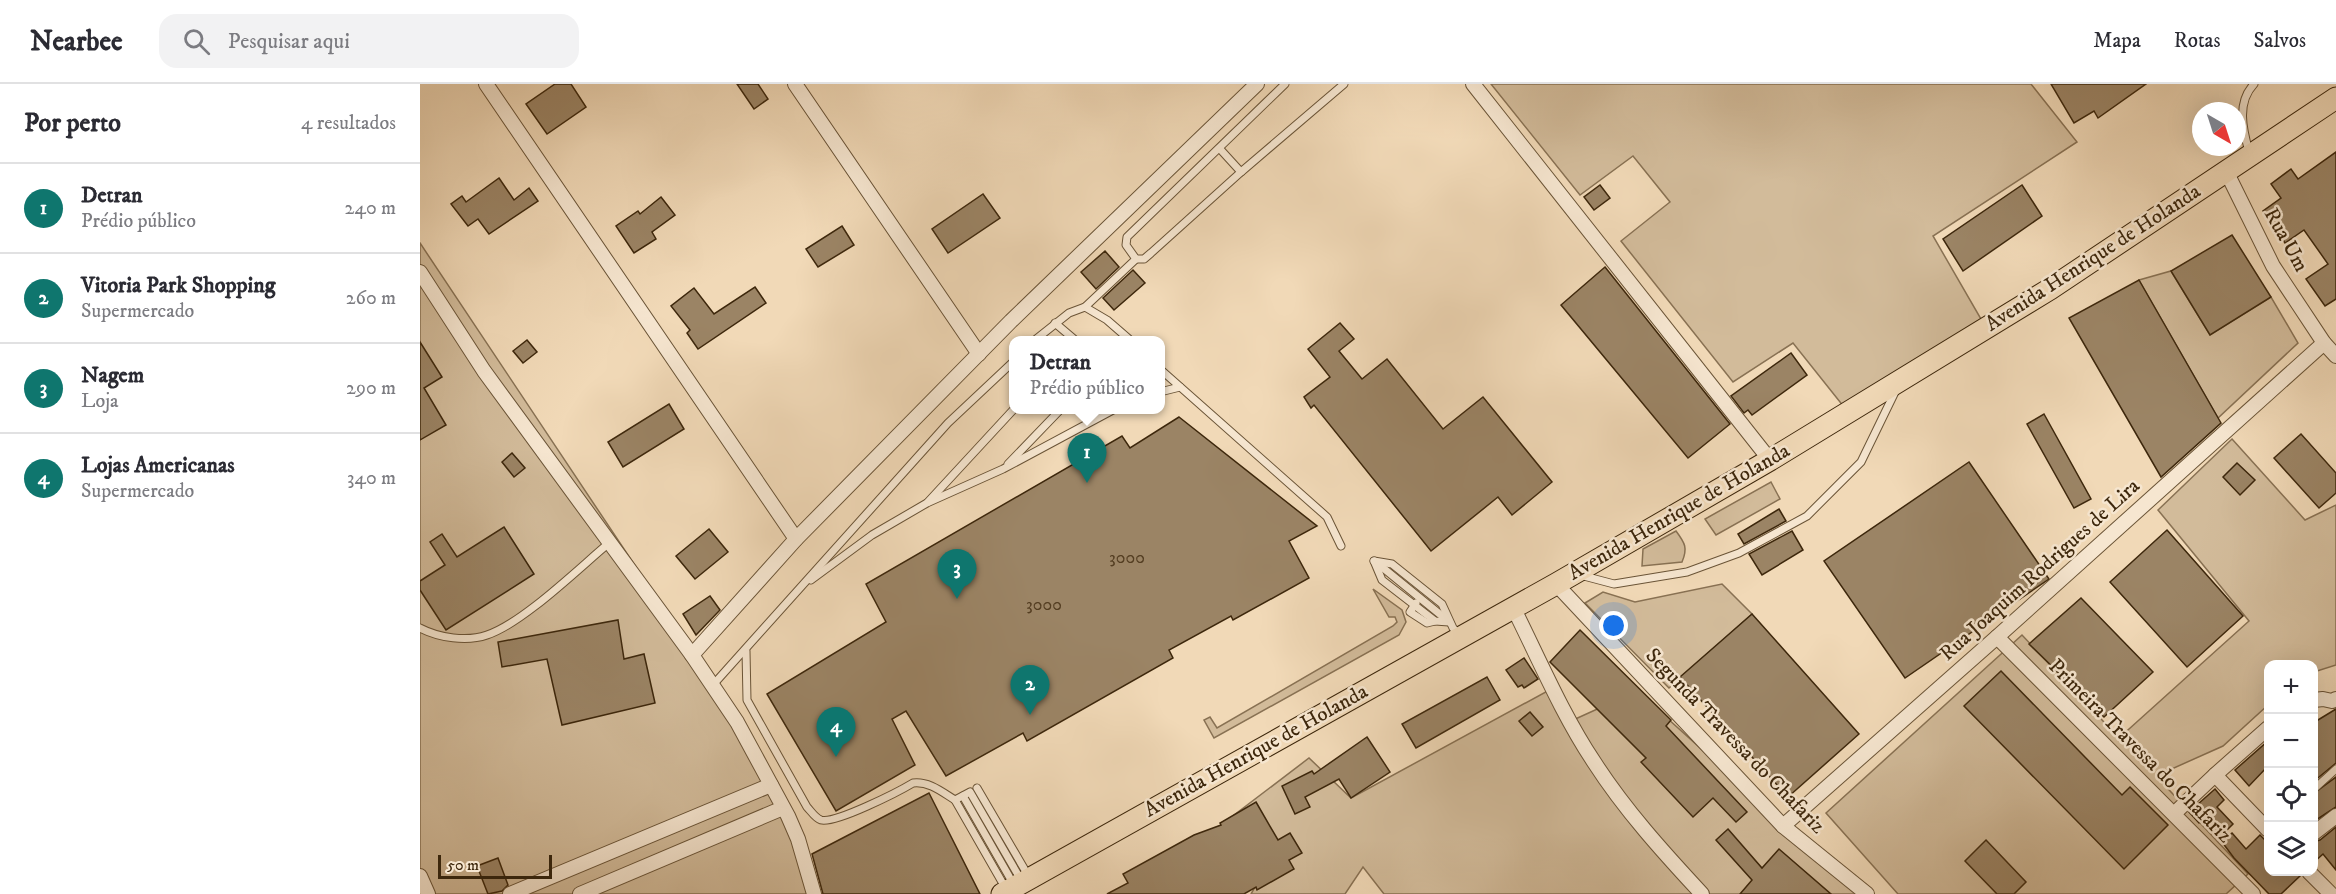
<!DOCTYPE html>
<html lang="pt">
<head>
<meta charset="utf-8">
<style>
	:root { --surface:#fff; --page:#f2f2f3; --text:#2b2b33; --muted:#7c7c81; --line:#e1e1e2; --accent:#0f766e }
	body { margin:0; font-family:"IM FELL DW Pica",serif; background:var(--page); color:var(--text) }
	.controls { position:absolute; right:18px; bottom:18px; display:grid; overflow:hidden; border-radius:12px; box-shadow:0 6px 24px #0002 }
	.controls button { width:54px; height:54px; display:grid; place-items:center; padding:0; border:0; border-bottom:2px solid var(--line); background:var(--surface); color:var(--text); font:30px sans-serif }
	.compass { position:absolute; left:1772px; top:18px; width:54px; height:54px; border-radius:50%; background:var(--surface); box-shadow:0 6px 24px #0002; rotate:141deg }
	.scale { position:absolute; left:18px; bottom:15px; width:114px; box-sizing:border-box; padding-left:6px; border:3px solid #3d270c; border-top:0; font-size:16px; line-height:21px; white-space:nowrap; color:#3d270c; -webkit-text-stroke:4px #f6e6d0; paint-order:stroke }
	.you { position:absolute; left:1194px; top:542px; width:21px; height:21px; margin:-15px; border:4px solid #fff; border-radius:50%; background:#1a73e8; box-shadow:0 0 0 9px #1a73e833 }
	.badge { display:grid; place-items:center; width:39px; height:39px; border-radius:50%; background:var(--accent); color:#fff; font-size:20px; font-weight:700 }
	.pin { position:absolute; translate:-50% -50px; filter:drop-shadow(0 2px 3px #0008) }
	.pin::after { content:''; position:absolute; top:32px; width:21px; height:18px; background:inherit; clip-path:polygon(0 0,100% 0,50% 100%) }
	.popup { position:absolute; left:589px; top:252px; width:156px; height:78px; box-sizing:border-box; display:grid; place-content:center; border-radius:12px; background:var(--surface); filter:drop-shadow(0 2px 4px #0005); font-size:20px; white-space:nowrap; color:var(--muted) }
	.popup b { font-size:22px; color:var(--text) }
	.popup::after { content:''; position:absolute; left:50%; top:100%; margin-left:-12px; border:12px solid transparent; border-top-color:var(--surface) }
	.list { margin:0; padding:0; list-style:none }
	h2 { display:flex; justify-content:space-between; align-items:center; height:78px; margin:0; padding:0 24px; font-size:26px }
	h2 small { font-size:20px; font-weight:400; color:var(--muted) }
	.list li { display:grid; grid-template-columns:39px 1fr auto; gap:18px; align-items:center; box-sizing:border-box; height:90px; padding:0 24px; border-top:2px solid var(--line) }
	.list b { display:block; font-size:22px; white-space:nowrap }
	.list p { margin:0; font-size:20px; white-space:nowrap; color:var(--muted) }
	.list em { font-size:20px; font-style:normal; color:var(--muted) }
	.icon { flex:none; width:33px; height:33px; fill:none; stroke:currentColor; stroke-width:2; stroke-linecap:round; stroke-linejoin:round }
	.map { position:relative; flex:none; width:1916px; height:810px; overflow:hidden }
	header { display:flex; align-items:center; gap:36px; box-sizing:border-box; height:84px; padding:0 30px; background:var(--surface); border-bottom:2px solid var(--line) }
	header strong { font-size:28px }
	nav { display:flex; gap:33px; margin-inline-start:auto; font-size:21px }
	.search { width:420px; height:54px; background:var(--page); display:flex; align-items:center; gap:15px; box-sizing:border-box; padding:0 21px; border-radius:18px; color:var(--muted); font-size:22px }
	main { display:flex }
	aside { flex:1; background:var(--surface) }
	.map>svg:first-child { display:block }
</style>
</head>
<body>
<header>
<strong>Nearbee</strong>
<div class="search"><svg class="icon" aria-label="search" viewBox="0 0 24 24"><circle cx="10" cy="10" r="6"/><path d="M15 15l6 6"/></svg>Pesquisar aqui</div>
<nav><a>Mapa</a><a>Rotas</a><a>Salvos</a></nav>
</header>
<main>
<aside>
<h2>Por perto<small>4 resultados</small></h2>
<ul class="list">
<li><span class="badge">1</span><div><b>Detran</b><p>Prédio público</p></div><em>240 m</em></li>
<li><span class="badge">2</span><div><b>Vitoria Park Shopping</b><p>Supermercado</p></div><em>260 m</em></li>
<li><span class="badge">3</span><div><b>Nagem</b><p>Loja</p></div><em>290 m</em></li>
<li><span class="badge">4</span><div><b>Lojas Americanas</b><p>Supermercado</p></div><em>340 m</em></li>
</ul>
</aside>
<div class="map">
<svg width="1916" height="810" viewBox="0 0 1916 810">
	<rect width="100%" height="100%" fill="#f1d9b7"/>
	<filter id="stains"><feTurbulence type="fractalNoise" baseFrequency=".00333" numOctaves="4"/><feColorMatrix values="0 0 0 0 .2 0 0 0 0 .09 0 0 0 0 .02 0 0 0 .5 -.17"/></filter>
	<radialGradient id="worn" r=".72"><stop offset=".6" stop-color="#630" stop-opacity="0"/><stop offset="1" stop-color="#630" stop-opacity=".3"/></radialGradient>
	<g fill="#d2bb9a" stroke="#887153" stroke-width="1.5">
		<path d="M1071,0H1611L1657,58L1513,152L1561,235L1424,323L1373,259L1313,298L1201,157L1250,118L1213,72L1160,111Z"/>
		<path d="M0,159L320,639L370,733L391,810H0Z"/>
		<path d="M1751,187L1790,251L1851,213L1878,259L1798,334L1719,196Z"/>
		<path d="M1812,355L1885,436L1916,421V581L1894,588V580H1848V621L1803,662L1736,692L1828,790L1806,810H1478L1406,729L1602,551L1699,654L1829,537L1738,426Z"/>
		<path d="M1351,398L1360,415L1296,451L1285,435Z"/>
		<path d="M1256,447C1265,459 1268,464 1262,478L1222,482L1223,465Z"/>
		<path d="M1302,500L1332,530L1249,604L1165,519L1183,508L1215,518Z"/>
		<path d="M953,505L982,526L986,538L979,551L794,654L784,636L790,633L797,644L973,542L977,538L975,533H969Z"/>
		<path d="M1133,604L1151,637L1217,607L1442,810H964L943,783L925,810H831L835,803L801,741L889,674L931,714Z"/>
	</g>
	<g fill="#9b8465" stroke="#3d270c" stroke-width="1.5">
		<path d="M135,0H151L166,23L127,50L106,20Z"/>
		<path d="M317,0H338L348,15L334,25Z"/>
		<path d="M1631,0H1726L1678,34L1674,27L1654,39Z"/>
		<path d="M1916,68V215L1905,222L1886,195L1908,180L1884,146L1865,159L1843,127L1861,114L1851,100L1871,85L1878,95Z"/>
		<path d="M79,94L94,116L109,104L118,117L69,150L58,135L48,142L31,120L42,112L46,118Z"/>
		<path d="M1180,101L1190,114L1174,126L1164,113Z"/>
		<path d="M1602,101L1622,132L1543,187L1523,155Z"/>
		<path d="M563,110L580,134L528,169L512,145Z"/>
		<path d="M241,113L255,131L232,148L236,155L214,169L196,142L218,127L220,130Z"/>
		<path d="M422,142L434,161L398,183L386,165Z"/>
		<path d="M1812,151L1851,213L1790,251L1751,187Z"/>
		<path d="M685,167L699,183L676,205L661,188Z"/>
		<path d="M1185,183L1310,340L1268,374L1141,221Z"/>
		<path d="M713,186L725,199L694,226L683,214Z"/>
		<path d="M1719,196L1801,339L1741,393L1649,234Z"/>
		<path d="M335,203L346,219L278,265L267,249L270,246L251,222L274,204L294,230Z"/>
		<path d="M920,239L934,255L919,267L942,295L967,275L1023,345L1063,313L1132,398L1092,431L1078,413L1011,467L894,321L891,324L884,313L910,293L888,265Z"/>
		<path d="M107,256L117,268L103,279L93,267Z"/>
		<path d="M0,258L22,293L4,304L26,341L0,356Z"/>
		<path d="M1371,269L1387,291L1332,331L1328,326L1324,329L1311,312Z"/>
		<path d="M249,320L264,345L203,383L188,358Z"/>
		<path d="M1624,330L1671,415L1654,424L1607,340Z"/>
		<path d="M759,333L897,442L869,457L889,494L813,536L811,532L749,566L753,574L607,657L603,649L526,692L486,627L472,635L495,681L416,727L347,610L466,538L446,500L702,352L710,364Z"/>
		<path d="M1881,350L1916,389V409L1899,424L1854,374Z"/>
		<path d="M92,369L105,384L94,393L82,378Z"/>
		<path d="M1549,378L1629,495L1485,594L1404,477Z"/>
		<path d="M1817,379L1835,396L1820,411L1803,393Z"/>
		<path d="M1359,425L1366,437L1324,460L1318,450Z"/>
		<path d="M84,443L114,490L26,546L0,506V497L25,481L10,458L22,450L37,473Z"/>
		<path d="M289,445L308,468L275,495L256,472Z"/>
		<path d="M1747,446L1823,532L1767,583L1690,498Z"/>
		<path d="M1372,447L1383,466L1342,491L1329,470Z"/>
		<path d="M290,512L300,526L276,551L263,530Z"/>
		<path d="M1661,514L1733,588L1684,633L1609,560Z"/>
		<path d="M1332,530L1439,650L1368,713L1260,593Z"/>
		<path d="M198,536L204,575L224,570L235,619L142,641L127,575L82,583L78,558Z"/>
		<path d="M1160,546L1251,636L1246,642L1327,728L1316,738L1293,714L1273,733L1221,678L1226,674L1130,578Z"/>
		<path d="M1104,574L1118,595L1104,604L1102,601L1098,603L1086,586Z"/>
		<path d="M1581,587L1702,711L1710,703L1748,741L1704,785L1544,622Z"/>
		<path d="M1067,593L1080,616L996,664L982,640Z"/>
		<path d="M1916,625V679L1893,698V639Z"/>
		<path d="M1110,628L1123,643L1112,652L1099,637Z"/>
		<path d="M947,653L970,688L931,714L919,695L885,713L890,723L875,730L862,702L892,687L894,690Z"/>
		<path d="M1848,657V682L1829,702L1815,686Z"/>
		<path d="M1916,693V723L1893,738V710Z"/>
		<path d="M1795,705L1804,716L1797,723L1813,740L1802,751L1785,733L1779,739L1769,728Z"/>
		<path d="M509,709L560,810H403L392,770Z"/>
		<path d="M836,718L858,756L870,749L882,769L869,776L874,785L837,806L836,803L824,810H687L708,799L703,790L774,751L801,741L800,739Z"/>
		<path d="M1916,743V786L1903,770L1893,779V758L1900,756Z"/>
		<path d="M1308,745L1342,784L1359,765L1411,810H1320L1332,796L1296,756Z"/>
		<path d="M1812,749L1826,765L1840,751L1848,759V788H1880L1881,791L1861,810H1849L1814,774L1802,758Z"/>
		<path d="M1566,756L1606,798L1594,810H1577L1545,777Z"/>
		<path d="M78,774L88,801L82,807L68,810L57,782Z"/>
	</g>
	<g fill="none" stroke-linecap="round" stroke-linejoin="round">
		<g stroke="#6a5437" stroke-width="9">
			<g id="lane">
				<path d="M865,0L707,153L706,161L716,175H724L731,169L821,88L924,0"/>
				<path d="M800,65L821,88"/>
				<path d="M1829,68C1823,46 1816,19 1834,0"/>
				<path d="M665,223L716,175"/>
				<path d="M635,239L655,256"/>
				<path d="M615,256L649,229L665,223L687,236L710,256"/>
				<path d="M740,285L907,433L921,462"/>
				<path d="M740,308L760,303"/>
				<path d="M588,380L640,326"/>
				<path d="M508,418L594,325"/>
				<path d="M954,477L972,480L1022,520L1033,544L1040,551"/>
				<path d="M954,477L962,496L1015,537L1029,538"/>
				<path d="M957,479L1027,536"/>
				<path d="M1160,491L1194,500L1267,488L1319,469L1387,432L1441,378L1475,308"/>
				<path d="M391,496L452,451L507,419L583,385L693,326"/>
				<path d="M996,519L990,528L1007,539L1015,537"/>
				<path d="M0,544C19,554 47,558 67,551C103,539 159,484 189,459"/>
				<path d="M326,567L327,616L387,723C391,727 395,734 401,736C415,740 478,708 493,699C509,697 522,708 535,716L550,708L601,796"/>
				<path d="M292,602L528,339L594,277"/>
				<path d="M557,704L609,793"/>
				<path d="M1894,705L1916,685"/>
				<path d="M543,712L594,801"/>
				<path d="M535,716L586,805"/>
			</g>
		</g>
		<g stroke="#6a5437" stroke-width="16">
			<g id="street">
				<path d="M66,0L376,455"/>
				<path d="M375,0L559,270"/>
				<path d="M1053,0L1350,376"/>
				<path d="M1806,87L1853,182L1904,259L1916,272"/>
				<path d="M0,188L64,287L272,571L317,638L368,732L378,755L394,810"/>
				<path d="M1136,500L1363,742L1447,810"/>
				<path d="M1093,523C1119,575 1142,630 1174,678C1205,726 1243,768 1282,810"/>
				<path d="M1577,553L1833,810"/>
				<path d="M272,571L376,455L591,237L837,0"/>
				<path d="M1894,616L1903,615L1912,617L1916,615"/>
				<path d="M1848,644L1795,691L1848,746"/>
				<path d="M1759,725L1795,691"/>
				<path d="M1363,742L1577,553L1904,259"/>
				<path d="M1894,749L1916,732"/>
				<path d="M1889,788L1911,810"/>
				<path d="M0,792L8,810"/>
				<path d="M90,810L351,701"/>
				<path d="M160,810L363,724"/>
			</g>
		</g>
		<g stroke="#3d270c" stroke-width="23">
			<path id="primary" d="M582,810L1136,500L1350,376L1630,205L1916,14"/>
		</g>
		<use href="#lane" stroke="#f6e6d0" stroke-width="7"/>
		<use href="#street" stroke="#f6e6d0" stroke-width="14"/>
		<use href="#primary" stroke="#f1d9b7" stroke-width="21"/>
	</g>
	<g text-anchor="middle" dominant-baseline="central" stroke-width="5" stroke-linejoin="round" paint-order="stroke">
		<g font-size="18" fill="#543e22">
			<text x="707" y="474">3000</text>
			<text x="624" y="521">3000</text>
		</g>
		<g font-size="21" fill="#3d270c" stroke="#f6e6d0">
			<text transform="translate(1866 156) rotate(61)">Rua Um</text>
			<text transform="translate(1673 174) rotate(-33)">Avenida Henrique de Holanda</text>
			<text transform="translate(1259 428) rotate(-30)">Avenida Henrique de Holanda</text>
			<text transform="translate(1620 486) rotate(-42)">Rua Joaquim Rodrigues de Lira</text>
			<text transform="translate(1315 657) rotate(46)">Segunda Travessa do Chafariz</text>
			<text transform="translate(836 667) rotate(-29)">Avenida Henrique de Holanda</text>
			<text transform="translate(1720 667) rotate(45)">Primeira Travessa do Chafariz</text>
		</g>
	</g>
	<rect width="100%" height="100%" filter="url(#stains)"/>
	<rect width="100%" height="100%" fill="url(#worn)"/>
</svg>
<div class="controls">
<button>+</button>
<button>−</button>
<button><svg class="icon" aria-label="locate" viewBox="0 0 24 24"><circle cx="12" cy="12" r="6"/><path d="M12 2v4M12 18v4M2 12h4M18 12h4"/></svg></button>
<button><svg class="icon" aria-label="layers" viewBox="0 0 24 24"><path d="M12 4l9 5-9 5-9-5zM3 14l9 5 9-5"/></svg></button>
</div>
<svg class="compass" viewBox="-18 -18 36 36"><path d="M0-13l5 13h-10z" fill="#e53935"/><path d="M0 13l5-13h-10z" fill="#7c7c81"/></svg>
<div class="scale">50 m</div>
<div class="you"></div>
<div class="pin badge" style="left:667px;top:399px">1</div>
<div class="popup"><b>Detran</b>Prédio público</div>
<div class="pin badge" style="left:610px;top:631px">2</div>
<div class="pin badge" style="left:537px;top:515px">3</div>
<div class="pin badge" style="left:416px;top:673px">4</div>
</div>
</main>
</body>
</html>
